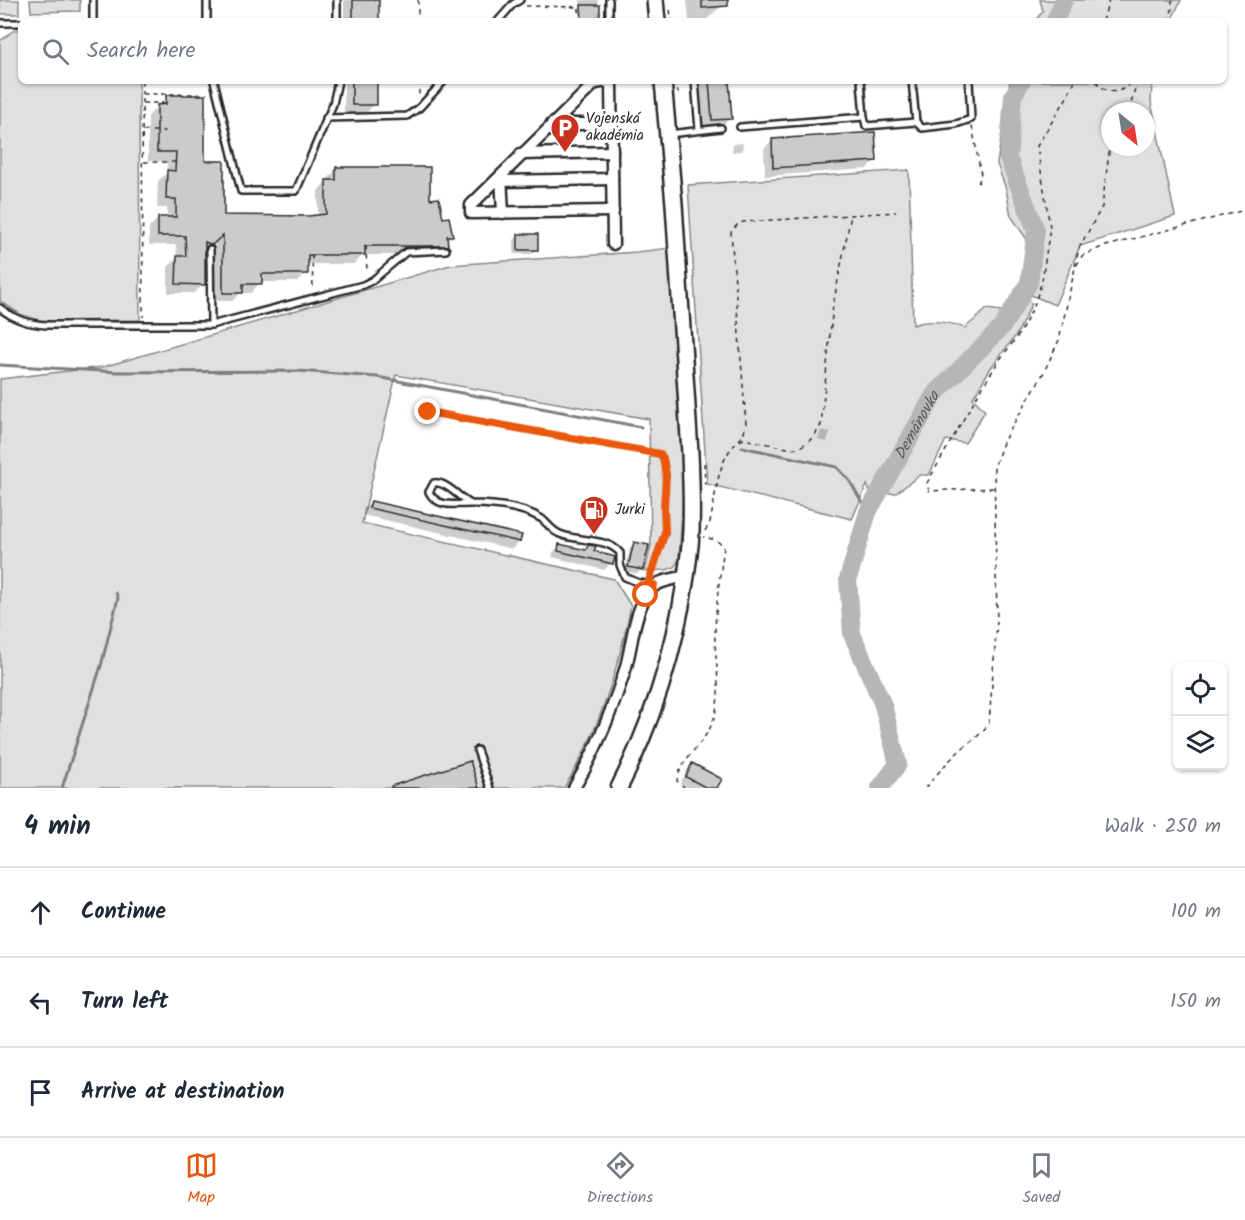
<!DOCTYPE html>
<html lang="en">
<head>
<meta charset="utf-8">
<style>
	:root { --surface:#fff; --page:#f6f6f7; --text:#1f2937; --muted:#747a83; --line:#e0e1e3; --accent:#ea580c }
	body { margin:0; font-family:Kalam,sans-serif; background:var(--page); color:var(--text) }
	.controls { position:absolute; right:18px; bottom:18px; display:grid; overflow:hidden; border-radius:9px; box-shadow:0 2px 4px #0004 }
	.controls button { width:54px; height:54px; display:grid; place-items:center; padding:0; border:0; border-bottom:2px solid var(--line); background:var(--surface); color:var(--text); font:30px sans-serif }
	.compass { position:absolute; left:1101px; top:102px; width:54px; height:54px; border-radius:50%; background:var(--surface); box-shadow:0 2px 4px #0004; rotate:150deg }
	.stop { position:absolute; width:18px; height:18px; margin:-14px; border:4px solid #ea580c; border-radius:50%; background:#fff }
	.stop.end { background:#ea580c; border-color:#fff; box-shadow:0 2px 6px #0008 }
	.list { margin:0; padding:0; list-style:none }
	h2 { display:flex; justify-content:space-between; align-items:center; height:78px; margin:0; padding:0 24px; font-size:26px }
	h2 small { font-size:20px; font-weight:400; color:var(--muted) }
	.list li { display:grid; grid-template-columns:39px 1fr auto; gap:18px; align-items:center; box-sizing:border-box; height:90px; padding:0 24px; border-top:2px solid var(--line) }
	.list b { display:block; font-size:22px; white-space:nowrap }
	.list em { font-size:20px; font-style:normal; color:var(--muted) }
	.icon { flex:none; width:33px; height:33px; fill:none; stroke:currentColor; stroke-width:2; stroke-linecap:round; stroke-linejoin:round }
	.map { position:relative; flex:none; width:1245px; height:788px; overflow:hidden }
	.search { position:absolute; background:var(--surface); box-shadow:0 2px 4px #0004; left:18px; right:18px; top:18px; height:66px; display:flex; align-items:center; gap:15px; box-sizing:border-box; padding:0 21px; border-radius:9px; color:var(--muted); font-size:22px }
	.sheet { height:348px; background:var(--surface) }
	nav { display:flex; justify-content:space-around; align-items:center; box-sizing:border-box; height:84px; border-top:2px solid var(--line); background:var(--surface); font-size:16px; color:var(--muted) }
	nav a { display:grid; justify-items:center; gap:3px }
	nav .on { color:var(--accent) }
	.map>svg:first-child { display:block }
</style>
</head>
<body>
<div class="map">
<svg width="1245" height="788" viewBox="0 0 1245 788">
	<rect width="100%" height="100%" fill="#fff"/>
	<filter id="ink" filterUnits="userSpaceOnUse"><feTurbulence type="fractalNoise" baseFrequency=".0167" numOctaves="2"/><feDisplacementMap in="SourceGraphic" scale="12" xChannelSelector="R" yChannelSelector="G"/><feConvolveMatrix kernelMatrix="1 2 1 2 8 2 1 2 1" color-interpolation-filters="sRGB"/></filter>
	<g filter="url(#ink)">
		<g fill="#e0e0e0" stroke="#868686" stroke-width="1.5" fill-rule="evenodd">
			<rect x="0" y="0" width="19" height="14"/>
			<path d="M30,0H80V11L31,12Z"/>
			<path d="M1040,0H1181L1171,21H1035L1043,11Z"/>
			<path d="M14,30H21V81H139L140,320L42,321L20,314L0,301V41Z"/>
			<path d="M1010,81H1152L1151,102L1175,216L1080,246L1055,305L1031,295L1041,235L1028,241L1011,216L1006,189L997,164ZM1110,111H1146V147H1110Z"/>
			<path d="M909,170L913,325C929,319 949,322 965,328L987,309L1015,313L1026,300L1032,303L1017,334L990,369L973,398L985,411L965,443L946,440L929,475H920L896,493L871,494L867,485L852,519L707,484L688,185Z"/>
			<path d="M670,248L682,459L683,495L679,559L675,567L666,570L645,571L651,544L649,419L396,375L362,523L614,579L631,606C618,670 599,732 564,788H0V379L103,367L450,265L637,252Z"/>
		</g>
		<g fill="#0003">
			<path d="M344,0H392H377V21H344Z"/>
			<path d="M580,0H598V21H581Z"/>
			<path d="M687,0H720L721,6L706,20L689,21Z"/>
			<path d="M344,81H376L375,104L366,113H344Z"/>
			<path d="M700,81H727L730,118L722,126L704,128Z"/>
			<path d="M167,97L204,162L222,216L318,217V191L336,169L428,201L451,236L446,241L447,245L437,255H363L354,264H307V273L297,282H260L251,293H241L232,301H215V242L204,251V284L194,293H168V267L177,258L176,245H149V228L158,218H167V208H157L158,181L167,173V161H148V116Z"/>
			<path d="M772,140L875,160L867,169L765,176L764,149Z"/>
			<path d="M743,143L742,151L732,152L733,144Z"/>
			<path d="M519,235L537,249L532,254H514V240Z"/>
			<path d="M821,430L830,432L827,442L818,440Z"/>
			<path d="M371,502L519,542L512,549L363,515L364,509Z"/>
			<path d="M592,531L597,532L595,538L589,537Z"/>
			<path d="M634,543L642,569L637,574L625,571L630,548Z"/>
			<path d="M560,545L584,551L588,546L592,553L611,563L604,570L552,557L553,552Z"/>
			<path d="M693,765L716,788H688L680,784L686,772Z"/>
		</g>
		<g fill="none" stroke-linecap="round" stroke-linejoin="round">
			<g stroke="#7e7e7e" stroke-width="3">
				<path d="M0,365L118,372L299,371L377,377L641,427"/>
				<path d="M742,447L837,467L849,480L868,512"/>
				<path d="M62,788L101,666L118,598L116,593"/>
			</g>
			<g stroke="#b6b6b6" stroke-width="18">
				<path d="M1055,21L1064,0"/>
				<path id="s1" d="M880,788L898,764L883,705L852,634L848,579L868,512L934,395L1002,327L1029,283L1036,230L1008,158L1013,96L1022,81"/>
			</g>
		</g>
		<g fill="#cbcbcb" stroke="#2b2b2b" stroke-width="1.5">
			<rect x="353" y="0" width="26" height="21"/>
			<path d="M702,0H728V6L702,8Z"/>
			<path d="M581,5H600V21H582Z"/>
			<rect x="352" y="81" width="25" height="24"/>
			<path d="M709,81H729L732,119L712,120Z"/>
			<path d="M166,95H205V161H224V215L308,216L326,214V180H336V167H430V199L439,198L443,218L449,217L453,236H447L448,246H365V255H308V274H262V284H243V293H223V235L212,245L205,242V285L176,284L177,256H186L185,236H158V217H176V199H166L167,170L175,171L176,152H157V105L166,104Z"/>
			<path d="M875,132L877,161L773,168L772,139Z"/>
			<rect x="518" y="234" width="20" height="16"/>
			<path d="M371,501L522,535L520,542L369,508Z"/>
			<path d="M634,542L649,545L643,570L628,567Z"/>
			<path d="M559,544L586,550L588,545L596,546L594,551L615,557L613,564L558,551Z"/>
			<path d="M470,761L479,788H391V786Z"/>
			<path d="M692,763L722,779L717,788H707L686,777Z"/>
		</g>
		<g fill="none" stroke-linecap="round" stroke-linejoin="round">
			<g stroke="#2b2b2b" stroke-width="10">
				<g id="service">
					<path d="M207,0V21"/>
					<path d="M337,0V21"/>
					<path d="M609,0V21"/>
					<path d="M93,21V0"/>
					<path d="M498,21L513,4L520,0"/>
					<path d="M0,23H21"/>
					<path d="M214,81L241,191H296L333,104L338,81"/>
					<path d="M695,81L699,130"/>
					<path d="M861,81L864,117L866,126L916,122L912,81"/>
					<path d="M326,118L407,116L419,108L444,81"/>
					<path d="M916,122L922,128L956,124L971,119L969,81"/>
					<path d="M740,127L864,117"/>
					<path d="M669,134L721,128"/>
					<path d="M210,249L211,325"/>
					<path d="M0,308C15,320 29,324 47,325H211L363,285L373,280L406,252L446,250"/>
					<path d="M471,504C459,498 446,481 434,483L429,492C437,508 455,504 470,504C493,504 523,507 542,519C548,524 552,531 560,534C578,542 607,537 620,553V565L625,577L639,583L654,585"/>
					<path d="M477,750L490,788"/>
				</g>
			</g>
			<g stroke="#2b2b2b" stroke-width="15">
				<g id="minor">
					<path d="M608,81L595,83L471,205V213L613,211"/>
					<path d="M611,81L613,244"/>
					<path d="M552,124H612"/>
					<path d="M521,154L612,152"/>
					<path d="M501,176L503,213"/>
					<path d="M501,181L612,179"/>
					<path d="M574,788C596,751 612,711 625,670C633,644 633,609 652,588C659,580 675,579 686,576"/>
				</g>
			</g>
			<g stroke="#2b2b2b" stroke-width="20">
				<g id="secondary">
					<path d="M655,0L657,21"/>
					<path d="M619,788C657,713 681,629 690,546C693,515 691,484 690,453L674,204L663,81"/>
				</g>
			</g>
			<g stroke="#2b2b2b" stroke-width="1.5" stroke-dasharray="4.5 4.5" stroke-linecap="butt">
				<path d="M418,0V21"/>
				<path d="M526,6L579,7V21"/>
				<path d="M670,10L672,21"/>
				<path d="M1103,21L1109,0"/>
				<path d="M1168,21L1172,10V0"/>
				<path d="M142,81L143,317"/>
				<path d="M419,81V95"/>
				<path d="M677,81L678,93"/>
				<path d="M1096,81C1107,96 1121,94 1133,81"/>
				<path d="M143,94H207"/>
				<path d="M143,103H166"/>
				<path d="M1129,111L1137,81"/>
				<path d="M972,126L981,175L977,187"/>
				<path d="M143,131H166"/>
				<path d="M144,162H176"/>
				<path d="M366,246L367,273"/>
				<path d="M312,255L313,291"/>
				<path d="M1075,266L1079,248L1102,207L1110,145"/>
				<path d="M428,413L660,454L663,458L666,475L664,509L665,532L652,575"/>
				<path d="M739,440L743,436L746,424L731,232L738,224L743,222L896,212"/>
				<path d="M704,463L705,485"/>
				<path d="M993,488L929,491L927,483L974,401L998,362L1020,333L1034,306L1042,281L1050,227L1037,146L1066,99L1075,81"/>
				<path d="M705,531L710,522C716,498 717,449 744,439L792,449C807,446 814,437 821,425L833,305L851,215"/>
				<path d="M685,788L677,781C681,756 707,743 714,718C723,690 714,660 715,631C716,603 720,575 724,547L716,540L703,537"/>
				<path d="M926,788C937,773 951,758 965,746C974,739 983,733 989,723L997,621L994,467L1004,440L1043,374L1059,340L1075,268L1082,256L1102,247L1245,210"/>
			</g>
			<use href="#service" stroke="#fff" stroke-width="5"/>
			<use href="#minor" stroke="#fff" stroke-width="10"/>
			<use href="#secondary" stroke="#fff" stroke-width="15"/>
		</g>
	</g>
	<g fill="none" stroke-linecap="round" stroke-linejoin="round" filter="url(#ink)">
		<path stroke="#ea580c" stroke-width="8" d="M428,412L660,454L663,458L666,475L664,508L665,532L648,584L654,585L646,595"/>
	</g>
	<defs>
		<g id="parking-pin" transform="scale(1.5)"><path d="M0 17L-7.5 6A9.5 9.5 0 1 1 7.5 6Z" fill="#c8321e" stroke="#fff"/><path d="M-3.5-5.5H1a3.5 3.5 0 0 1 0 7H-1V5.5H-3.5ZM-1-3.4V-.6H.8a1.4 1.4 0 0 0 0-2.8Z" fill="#fff"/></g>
		<g id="fuel-pin" transform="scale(1.5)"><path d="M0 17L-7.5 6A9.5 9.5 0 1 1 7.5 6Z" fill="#c8321e" stroke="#fff"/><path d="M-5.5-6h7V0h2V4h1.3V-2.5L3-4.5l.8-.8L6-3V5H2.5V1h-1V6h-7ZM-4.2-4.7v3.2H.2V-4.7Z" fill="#fff"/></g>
	</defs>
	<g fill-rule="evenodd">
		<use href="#parking-pin" x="565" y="128"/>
		<use href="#fuel-pin" x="594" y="510"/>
	</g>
	<g text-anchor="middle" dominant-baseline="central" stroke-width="6" stroke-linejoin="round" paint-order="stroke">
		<g font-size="15" fill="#2b2b2b" stroke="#fff" text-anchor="start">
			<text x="586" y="119">Vojenská<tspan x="586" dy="17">akadémia</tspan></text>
			<text x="615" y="510">Jurki</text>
		</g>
		<g font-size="16" font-style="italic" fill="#5c5c5c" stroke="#fff">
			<text stroke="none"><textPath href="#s1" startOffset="393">Demänovka</textPath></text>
		</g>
	</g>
</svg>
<div class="controls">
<button><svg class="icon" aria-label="locate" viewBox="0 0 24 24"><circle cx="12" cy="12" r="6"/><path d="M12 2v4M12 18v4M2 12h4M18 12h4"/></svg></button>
<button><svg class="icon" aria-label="layers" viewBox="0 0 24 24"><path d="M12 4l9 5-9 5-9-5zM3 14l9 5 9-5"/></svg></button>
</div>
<svg class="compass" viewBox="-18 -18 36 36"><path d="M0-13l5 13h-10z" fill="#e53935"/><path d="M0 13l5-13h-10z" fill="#747a83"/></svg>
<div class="stop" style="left:646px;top:595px"></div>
<div class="stop end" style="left:428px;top:412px"></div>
<div class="search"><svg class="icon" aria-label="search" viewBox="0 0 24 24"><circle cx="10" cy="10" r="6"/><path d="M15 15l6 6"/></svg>Search here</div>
</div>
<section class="sheet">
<h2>4 min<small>Walk · 250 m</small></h2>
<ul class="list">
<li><svg class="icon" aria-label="ahead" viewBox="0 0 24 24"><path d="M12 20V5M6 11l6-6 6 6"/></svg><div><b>Continue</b></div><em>100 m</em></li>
<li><svg class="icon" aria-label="left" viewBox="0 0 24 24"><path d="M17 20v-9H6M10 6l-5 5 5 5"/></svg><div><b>Turn left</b></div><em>150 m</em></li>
<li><svg class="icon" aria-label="arrive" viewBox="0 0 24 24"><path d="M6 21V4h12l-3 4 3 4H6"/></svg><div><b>Arrive at destination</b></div></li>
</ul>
</section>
<nav>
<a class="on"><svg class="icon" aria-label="map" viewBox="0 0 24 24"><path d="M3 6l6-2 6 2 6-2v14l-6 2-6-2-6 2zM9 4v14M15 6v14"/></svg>Map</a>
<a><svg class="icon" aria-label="directions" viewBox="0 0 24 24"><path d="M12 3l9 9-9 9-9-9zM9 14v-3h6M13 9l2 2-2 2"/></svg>Directions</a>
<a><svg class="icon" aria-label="saved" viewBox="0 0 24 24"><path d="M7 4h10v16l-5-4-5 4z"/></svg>Saved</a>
</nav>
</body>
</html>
